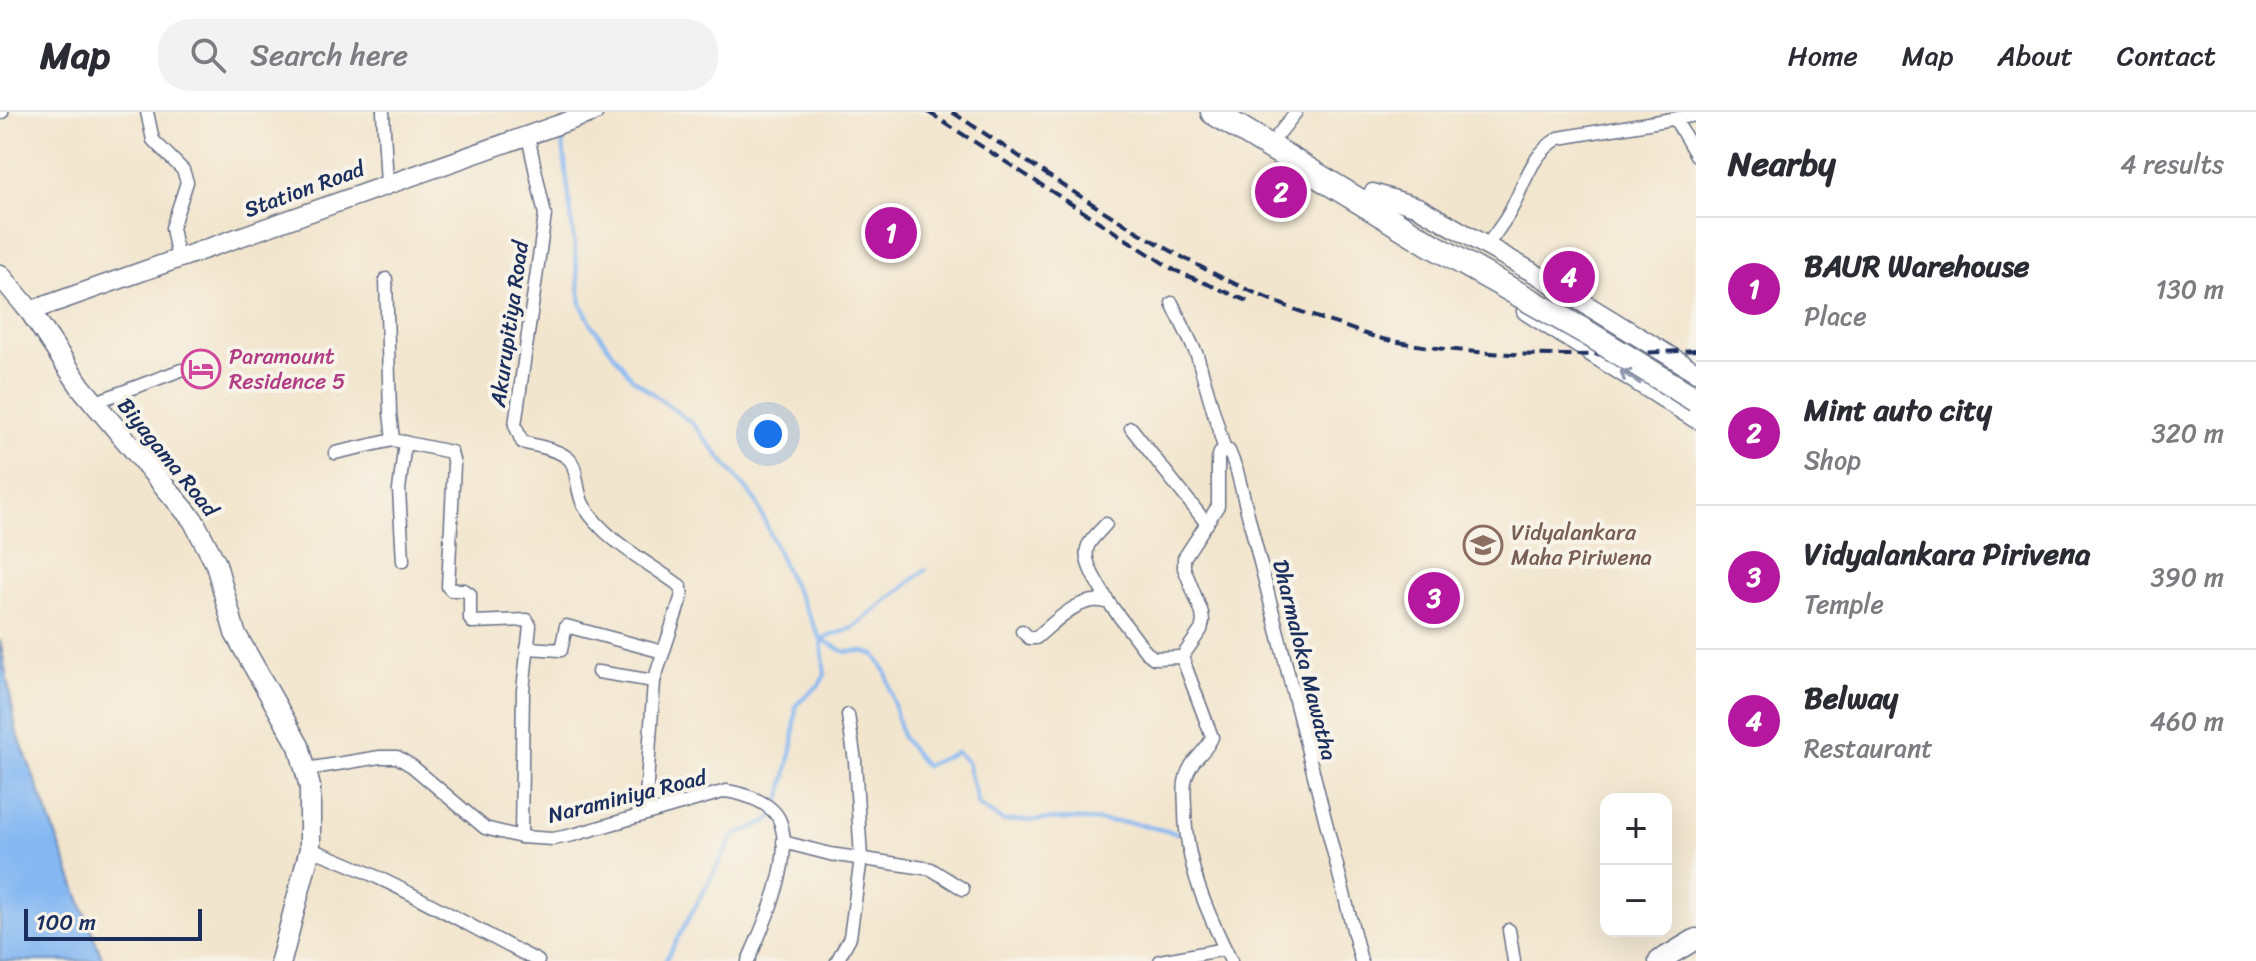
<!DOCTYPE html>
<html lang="en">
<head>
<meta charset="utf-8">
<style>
	:root { --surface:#fff; --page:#f2f2f3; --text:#2b2b33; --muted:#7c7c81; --line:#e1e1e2; --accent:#b5179e }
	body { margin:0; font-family:Sriracha,sans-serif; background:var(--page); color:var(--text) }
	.controls { position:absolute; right:24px; bottom:24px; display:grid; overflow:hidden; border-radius:16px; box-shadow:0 8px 32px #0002 }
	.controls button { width:72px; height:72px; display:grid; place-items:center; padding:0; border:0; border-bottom:2px solid var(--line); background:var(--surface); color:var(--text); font:40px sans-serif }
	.scale { position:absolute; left:24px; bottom:20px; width:178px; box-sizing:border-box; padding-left:8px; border:4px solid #1b2f5e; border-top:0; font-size:22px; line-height:28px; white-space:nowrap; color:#1b2f5e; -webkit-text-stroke:6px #f7f3e8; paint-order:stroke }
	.you { position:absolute; left:768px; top:322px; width:28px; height:28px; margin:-20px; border:6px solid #fff; border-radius:50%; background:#1a73e8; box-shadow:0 0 0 12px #1a73e833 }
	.badge { display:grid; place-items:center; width:52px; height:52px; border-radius:50%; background:var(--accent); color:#fff; font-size:26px; font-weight:700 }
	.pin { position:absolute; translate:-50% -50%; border:4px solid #fff; box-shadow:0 2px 8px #0006 }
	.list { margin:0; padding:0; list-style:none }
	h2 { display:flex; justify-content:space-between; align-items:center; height:104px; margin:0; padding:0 32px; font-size:34px }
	h2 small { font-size:26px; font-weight:400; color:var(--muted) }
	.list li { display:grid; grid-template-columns:52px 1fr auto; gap:24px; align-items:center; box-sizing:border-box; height:144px; padding:0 32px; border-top:2px solid var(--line) }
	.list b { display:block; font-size:30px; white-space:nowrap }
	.list p { margin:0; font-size:26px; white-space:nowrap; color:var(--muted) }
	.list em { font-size:26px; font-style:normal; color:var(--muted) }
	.icon { flex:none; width:44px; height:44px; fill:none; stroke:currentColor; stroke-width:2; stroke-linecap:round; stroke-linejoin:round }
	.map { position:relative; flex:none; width:1696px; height:849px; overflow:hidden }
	header { display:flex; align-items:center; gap:48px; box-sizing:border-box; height:112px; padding:0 40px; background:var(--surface); border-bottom:2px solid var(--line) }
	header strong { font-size:38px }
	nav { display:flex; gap:44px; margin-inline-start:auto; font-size:28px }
	.search { width:560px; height:72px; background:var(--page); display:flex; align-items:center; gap:20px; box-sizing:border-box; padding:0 28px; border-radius:32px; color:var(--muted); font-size:30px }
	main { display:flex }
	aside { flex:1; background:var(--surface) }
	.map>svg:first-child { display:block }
</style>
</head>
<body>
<header>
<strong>Map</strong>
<div class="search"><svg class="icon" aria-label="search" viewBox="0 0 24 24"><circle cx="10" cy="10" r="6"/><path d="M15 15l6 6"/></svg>Search here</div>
<nav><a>Home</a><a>Map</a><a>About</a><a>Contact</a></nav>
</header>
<main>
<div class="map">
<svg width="1696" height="849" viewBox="0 0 1696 849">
	<rect width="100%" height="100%" fill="#f7f3e8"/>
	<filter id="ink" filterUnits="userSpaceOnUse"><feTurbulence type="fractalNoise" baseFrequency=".0125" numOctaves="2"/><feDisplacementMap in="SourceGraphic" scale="16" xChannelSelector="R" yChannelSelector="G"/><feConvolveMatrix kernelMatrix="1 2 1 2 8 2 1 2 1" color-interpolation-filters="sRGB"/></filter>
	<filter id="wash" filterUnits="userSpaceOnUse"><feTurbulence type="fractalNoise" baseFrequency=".006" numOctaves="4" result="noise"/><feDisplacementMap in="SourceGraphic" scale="32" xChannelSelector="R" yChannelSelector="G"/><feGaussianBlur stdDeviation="1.8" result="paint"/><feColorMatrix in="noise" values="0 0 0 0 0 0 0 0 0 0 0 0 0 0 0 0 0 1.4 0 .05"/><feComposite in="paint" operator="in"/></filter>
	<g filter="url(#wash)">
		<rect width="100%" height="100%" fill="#f2e5cd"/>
		<path fill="#85b8f2" stroke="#5074a8" stroke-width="2" d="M0,528L16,617L103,849H0Z"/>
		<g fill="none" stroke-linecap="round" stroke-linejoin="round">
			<g stroke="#85b8f2" stroke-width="4">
				<path d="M559,0L560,1"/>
				<path d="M562,23L581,192L592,213L632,266L693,312L756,389L787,461L821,527L825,563L819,573L796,593L793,632L778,698L767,710L734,724L665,849"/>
				<path d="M821,527L853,516L925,458"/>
				<path d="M823,528L845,540L863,539L875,543L886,560L902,625L925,654L957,640L967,650L978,693L1003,709L1071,707L1132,711L1176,721"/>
			</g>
		</g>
	</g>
	<g filter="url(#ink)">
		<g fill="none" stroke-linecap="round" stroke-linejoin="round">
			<g stroke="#666f85" stroke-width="15">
				<g id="street">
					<path d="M147,0L153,28L183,58L187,70L172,116L178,147"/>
					<path d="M383,0L387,73"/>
					<path d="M0,1L2,0"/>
					<path d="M1675,7L1696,43"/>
					<path d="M1278,23L1296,0"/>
					<path d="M528,24L545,103L515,313L522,330C536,334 558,337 569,347C578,355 576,381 584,394C605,429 648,450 680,474L682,483L654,569L645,701"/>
					<path d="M1486,135C1494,123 1504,111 1511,98C1525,71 1531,42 1559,26L1696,3"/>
					<path d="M386,167L390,301L393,328"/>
					<path d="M1172,191L1197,243L1225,339"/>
					<path d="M93,291L181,258"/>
					<path d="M1131,316L1207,412"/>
					<path d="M335,341L393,328L451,340L454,352L448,475L451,478H464L470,482V507L472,510L527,508L530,514L523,578L521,725"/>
					<path d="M1106,412C1101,418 1093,425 1089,432C1079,448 1102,477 1109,491"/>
					<path d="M403,449L399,378L405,330"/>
					<path d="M1022,519L1029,526H1036C1055,510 1082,480 1109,491L1146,540L1154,546L1182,545"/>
					<path d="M527,536L561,538L566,514L663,540"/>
					<path d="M1182,545L1201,518L1203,510L1202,501L1184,456V446L1218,394V347L1220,341L1229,339L1237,359L1361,849"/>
					<path d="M1182,545L1212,625C1207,640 1190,647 1186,666C1183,675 1185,687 1185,697C1185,752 1207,800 1231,849"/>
					<path d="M598,560L654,569"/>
					<path d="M307,657L380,645H397L412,654L485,716L521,725L553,727L573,723L726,679C745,682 775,691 781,712C793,752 764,812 748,849"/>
					<path d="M783,730L830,742L931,757L963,777"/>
					<path d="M310,737C391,766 462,811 538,849"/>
					<path d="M1509,818L1514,849"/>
					<path d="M837,849L850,825L861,746L855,649L848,603"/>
					<path d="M1160,849L1225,837"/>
				</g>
			</g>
			<g stroke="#666f85" stroke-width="21">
				<g id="secondary">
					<path d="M1373,81L1418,95L1541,165L1696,260"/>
					<path d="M30,199L594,0"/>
					<path d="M1526,199L1696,307"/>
				</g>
			</g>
			<g stroke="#666f85" stroke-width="23">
				<g id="primary">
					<path d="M0,163L30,199L81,275L193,408L216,452L235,521L299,634L310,675V737L281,849"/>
					<path d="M1659,849L1696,827"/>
				</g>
			</g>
			<g stroke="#666f85" stroke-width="27">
				<path id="highway" d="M1213,0L1430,132"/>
			</g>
			<use href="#street" stroke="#fff" stroke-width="12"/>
			<use href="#secondary" stroke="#fff" stroke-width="18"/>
			<use href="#primary" stroke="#fff" stroke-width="20"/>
			<use href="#highway" stroke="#fff" stroke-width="24"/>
			<g stroke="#1b2f5e" stroke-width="4" stroke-dasharray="12 6" stroke-linecap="butt">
				<path d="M928,0L1174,158L1250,190"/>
				<path d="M952,0C1076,81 1197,169 1340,213C1357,219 1375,226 1393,229C1492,248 1596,244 1696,238"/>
			</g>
			<g stroke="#666f85" stroke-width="27" stroke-linecap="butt">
				<path id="highway-bridge" d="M1430,132L1589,222L1696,288"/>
			</g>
			<use href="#highway-bridge" stroke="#fff" stroke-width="24"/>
		</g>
		<defs><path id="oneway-shaft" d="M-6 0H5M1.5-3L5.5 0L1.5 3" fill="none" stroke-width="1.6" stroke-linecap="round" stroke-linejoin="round" transform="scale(2)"/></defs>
		<use stroke="#8d97ae" href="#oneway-shaft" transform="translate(1630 265) rotate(-147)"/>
	</g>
	<defs>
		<g id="hotel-ring" transform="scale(2)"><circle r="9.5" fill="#f7f3e8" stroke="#d1479c" stroke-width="1.5"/><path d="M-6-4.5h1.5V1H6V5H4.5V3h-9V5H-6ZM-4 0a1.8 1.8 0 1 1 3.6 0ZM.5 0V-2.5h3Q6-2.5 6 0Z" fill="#d1479c"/></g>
		<g id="university-ring" transform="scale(2)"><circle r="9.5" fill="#f7f3e8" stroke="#8d6e63" stroke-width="1.5"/><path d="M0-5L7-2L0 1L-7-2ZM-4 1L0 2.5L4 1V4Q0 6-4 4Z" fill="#8d6e63"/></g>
	</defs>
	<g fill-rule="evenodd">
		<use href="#hotel-ring" x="201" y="257"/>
		<use href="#university-ring" x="1483" y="433"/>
	</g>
	<g text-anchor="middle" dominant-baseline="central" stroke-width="8" stroke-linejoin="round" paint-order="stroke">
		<g font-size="22" fill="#1b2f5e" stroke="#f7f3e8">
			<text transform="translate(304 77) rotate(-20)">Station Road</text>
			<text transform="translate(509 212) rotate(-82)">Akurupitiya Road</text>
			<text transform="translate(168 345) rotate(51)">Biyagama Road</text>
			<text transform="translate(1305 548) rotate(76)">Dharmaloka Mawatha</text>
			<text transform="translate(627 684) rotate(-14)">Naraminiya Road</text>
		</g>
		<g font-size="22" fill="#b23c85" stroke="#f7f3e8" text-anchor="start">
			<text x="229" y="244">Paramount<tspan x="229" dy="25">Residence 5</tspan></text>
		</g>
		<g font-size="22" fill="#785e54" stroke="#f7f3e8" text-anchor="start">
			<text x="1511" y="420">Vidyalankara<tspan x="1511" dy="25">Maha Piriwena</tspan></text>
		</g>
	</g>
</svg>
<div class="controls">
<button>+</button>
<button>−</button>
</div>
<div class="scale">100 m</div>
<div class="you"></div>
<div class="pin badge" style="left:891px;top:121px">1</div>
<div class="pin badge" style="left:1281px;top:80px">2</div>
<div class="pin badge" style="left:1434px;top:486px">3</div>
<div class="pin badge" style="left:1569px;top:165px">4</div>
</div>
<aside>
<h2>Nearby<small>4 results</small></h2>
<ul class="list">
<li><span class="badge">1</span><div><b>BAUR Warehouse</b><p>Place</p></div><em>130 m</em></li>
<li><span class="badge">2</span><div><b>Mint auto city</b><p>Shop</p></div><em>320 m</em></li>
<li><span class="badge">3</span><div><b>Vidyalankara Pirivena</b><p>Temple</p></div><em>390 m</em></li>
<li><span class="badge">4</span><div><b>Belway</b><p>Restaurant</p></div><em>460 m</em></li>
</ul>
</aside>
</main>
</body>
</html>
